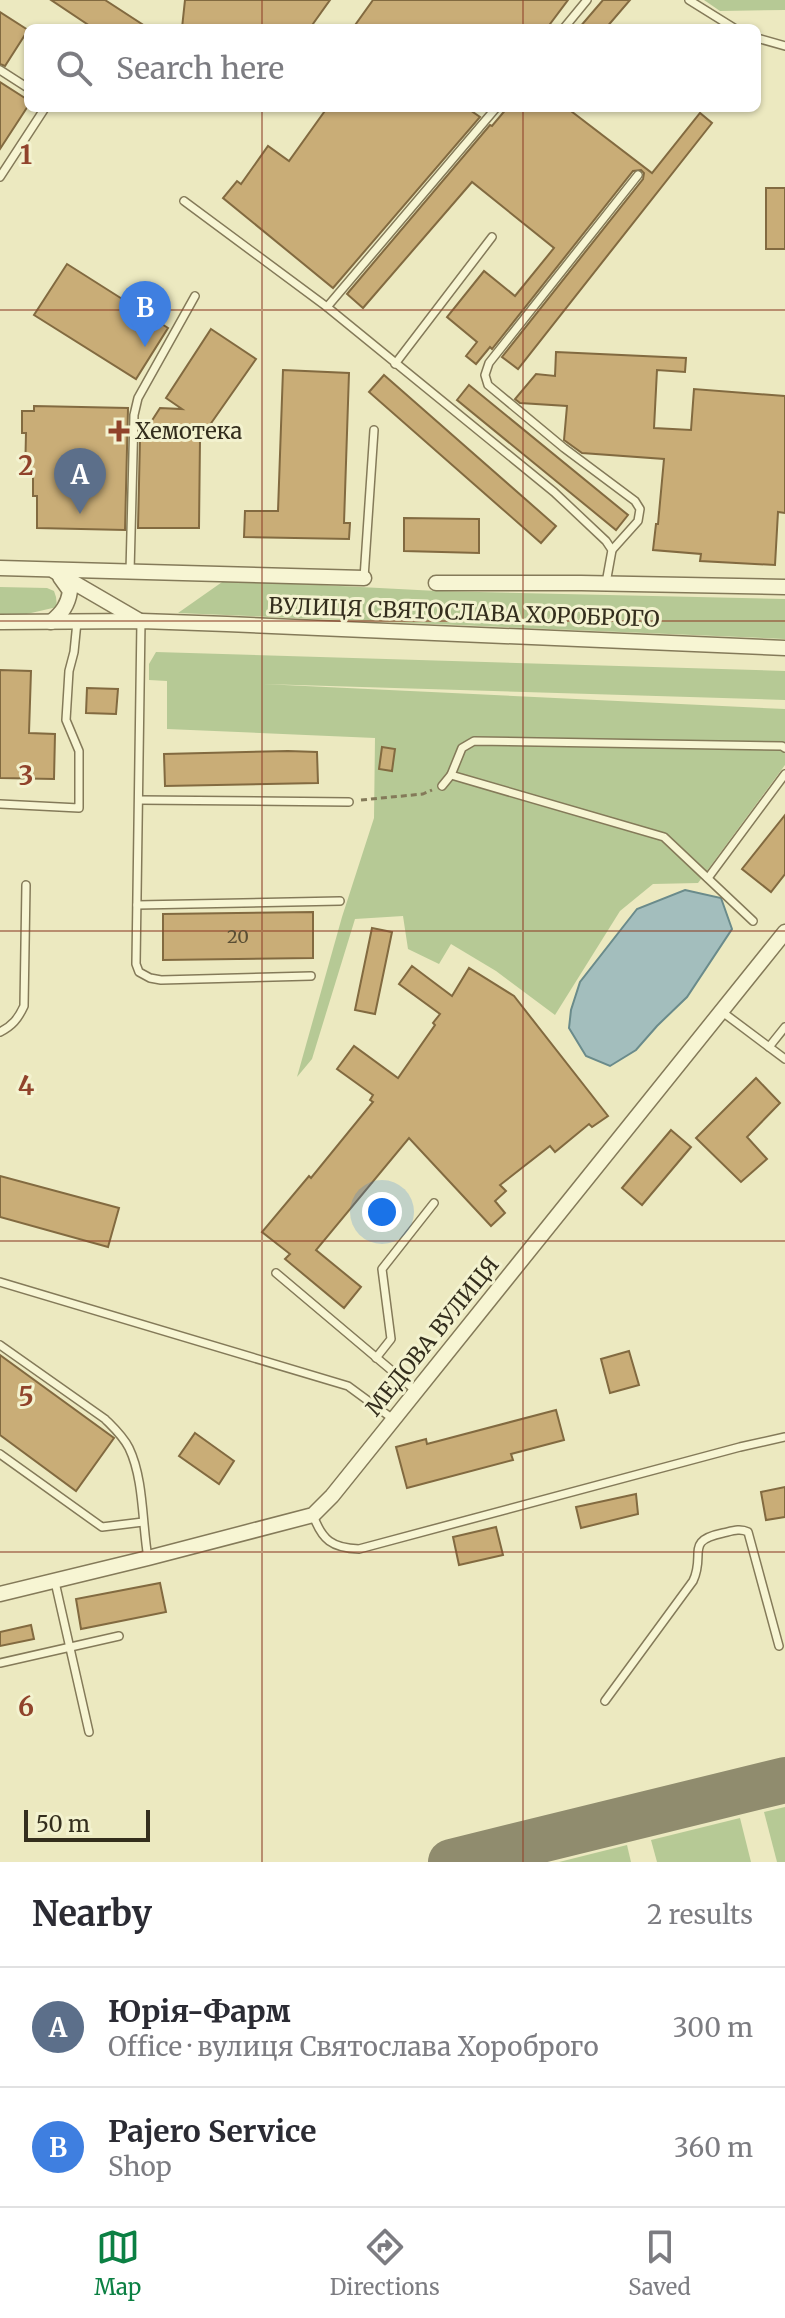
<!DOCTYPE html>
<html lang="en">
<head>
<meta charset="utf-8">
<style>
	:root { --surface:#fff; --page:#f2f2f3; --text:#2b2b33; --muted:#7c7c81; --line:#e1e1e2; --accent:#0b8043 }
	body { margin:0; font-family:Merriweather,serif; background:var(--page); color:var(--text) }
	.scale { position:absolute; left:24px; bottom:20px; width:126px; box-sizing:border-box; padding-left:8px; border:4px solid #342e1d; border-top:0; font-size:22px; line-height:28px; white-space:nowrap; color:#342e1d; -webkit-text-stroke:6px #f3f2cf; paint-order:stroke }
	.you { position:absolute; left:382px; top:1212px; width:28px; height:28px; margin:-20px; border:6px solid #fff; border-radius:50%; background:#1a73e8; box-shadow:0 0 0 12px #1a73e833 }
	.badge { display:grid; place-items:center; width:52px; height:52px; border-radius:50%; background:var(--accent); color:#fff; font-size:26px; font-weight:700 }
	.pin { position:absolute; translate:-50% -66px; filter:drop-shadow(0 2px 4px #0008) }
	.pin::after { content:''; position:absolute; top:42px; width:28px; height:24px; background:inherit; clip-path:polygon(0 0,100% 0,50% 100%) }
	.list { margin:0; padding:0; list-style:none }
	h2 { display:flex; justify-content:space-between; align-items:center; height:104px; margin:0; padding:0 32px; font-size:34px }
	h2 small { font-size:26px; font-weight:400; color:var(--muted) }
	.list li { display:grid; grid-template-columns:52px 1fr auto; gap:24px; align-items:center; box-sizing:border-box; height:120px; padding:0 32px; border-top:2px solid var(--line) }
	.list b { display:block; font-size:30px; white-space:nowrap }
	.list p { margin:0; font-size:26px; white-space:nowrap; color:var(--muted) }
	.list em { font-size:26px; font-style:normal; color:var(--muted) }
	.icon { flex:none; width:44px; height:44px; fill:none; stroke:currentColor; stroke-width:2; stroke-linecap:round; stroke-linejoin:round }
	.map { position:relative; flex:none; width:785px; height:1862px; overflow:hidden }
	.search { position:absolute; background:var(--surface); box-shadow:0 2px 6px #0004; left:24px; right:24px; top:24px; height:88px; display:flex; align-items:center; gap:20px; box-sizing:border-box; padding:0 28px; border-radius:12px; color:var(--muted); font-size:30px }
	.sheet { height:344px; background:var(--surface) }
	nav { display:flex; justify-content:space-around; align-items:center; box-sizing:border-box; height:112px; border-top:2px solid var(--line); background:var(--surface); font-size:22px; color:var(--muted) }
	nav a { display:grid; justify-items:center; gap:4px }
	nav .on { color:var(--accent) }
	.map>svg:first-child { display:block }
</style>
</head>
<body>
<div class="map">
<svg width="785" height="1862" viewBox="0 0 785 1862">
	<rect width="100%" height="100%" fill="#ece9c0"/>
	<g fill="#b6c995">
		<path d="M704,0H785V10L720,11Z"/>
		<path d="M225,580L437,591L785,599V639L178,613Z"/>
		<path d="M0,587L47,588L54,591L56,597L57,607L18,616H0Z"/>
		<path d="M156,652L785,671V700L263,684L785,709V765L698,883L653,884L620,911L555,1015L496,971L451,944L439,964L408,949L403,916L355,919L312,1059L297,1077L342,917L374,818L375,738L167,729V681L149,680V664Z"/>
		<path d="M785,1807V1862H777L764,1812Z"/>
		<path d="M740,1818L751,1862H657L651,1840Z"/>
		<path d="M627,1845L631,1862H559Z"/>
	</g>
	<path fill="#a3bebd" stroke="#6a8b8b" stroke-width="2" d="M685,890L721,898L732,929L687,997L657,1026L636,1050L610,1066L586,1056L569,1028L571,1010L580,982L637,909Z"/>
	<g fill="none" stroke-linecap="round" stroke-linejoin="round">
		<path stroke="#908c6e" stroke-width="46" d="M451,1862L785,1780"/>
	</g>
	<g fill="#c9ad77" stroke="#826a40" stroke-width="2">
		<path d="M51,0H105L148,28H93Z"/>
		<path d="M185,0H330L310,28H182Z"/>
		<path d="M373,0H568L547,28H353Z"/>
		<path d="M603,0H630L606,28H579Z"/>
		<path d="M0,12L28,30L5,66L0,64Z"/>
		<path d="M0,82L28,100V106L0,149Z"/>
		<path d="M327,108H467L480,117L333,288L223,198L237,181L241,184L268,146L289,161Z"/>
		<path d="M507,108H567L652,173L700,113L712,123L518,369L502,357L643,179L644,173L641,170L633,171L492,349L490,347L476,364L466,356L477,342L447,317L484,271L515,296L554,248L472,182L363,308L347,294L490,125L492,126Z"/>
		<rect x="766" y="188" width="19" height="61"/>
		<path d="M67,264L168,328L136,379L34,315Z"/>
		<path d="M211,329L256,359L200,439L199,528H138L140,439L160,408L182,409L166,398Z"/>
		<path d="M556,352L686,358L685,372L657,370L654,428L691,430L694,389L785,396V513L778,512L775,565L700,561L701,554L653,550L656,524H658L664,459L582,453L564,440L567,406L520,403L515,399L536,374L555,376Z"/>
		<path d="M283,370L349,373L344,523H350L349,539L244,537L245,511H278Z"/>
		<path d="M384,375L556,526L541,543L369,392Z"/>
		<path d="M469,385L628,515L616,530L457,400Z"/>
		<path d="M34,406L128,408L125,530L37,528V496H33V477H25L26,433H22V411H34Z"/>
		<path d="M404,518L479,519V553L404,551Z"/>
		<path d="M0,670L31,671L29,733L55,734L54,779L0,778Z"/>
		<path d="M87,688L118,689L116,714L86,713Z"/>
		<path d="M382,747L395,749L392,771L379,769Z"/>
		<path d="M288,751L317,752L318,783L165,786L164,754Z"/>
		<path d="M785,815V874L771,892L742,869Z"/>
		<path d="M313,912V958L163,960V914Z"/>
		<path d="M372,928L392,932L375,1014L355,1010Z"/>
		<path d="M412,966L452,996L469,968L514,996L608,1116L592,1127L589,1124L555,1152L550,1146L500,1185L506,1191L495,1201L505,1213L491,1226L409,1138L316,1250L361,1287L344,1308L285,1259L290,1254L262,1232L309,1176L311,1178L373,1102L370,1100L373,1095L337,1069L354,1046L398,1078L435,1025L433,1023L440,1014L399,984Z"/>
		<path d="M756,1078L780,1103L747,1137L767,1159L741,1182L696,1138Z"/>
		<path d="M671,1130L691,1147L642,1205L622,1188Z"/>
		<path d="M0,1176L119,1208L108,1247L0,1217Z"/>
		<path d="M629,1351L639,1385L610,1393L601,1359Z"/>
		<path d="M0,1355L114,1438L76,1491L0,1435Z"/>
		<path d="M556,1410L564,1440L511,1454L513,1460L407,1488L396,1447L426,1439L427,1444Z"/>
		<path d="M195,1433L234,1461L219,1484L179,1456Z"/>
		<path d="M785,1487V1517L766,1520L761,1492Z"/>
		<path d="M636,1494L638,1514L581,1528L576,1507Z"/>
		<path d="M496,1527L503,1555L459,1565L453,1537Z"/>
		<path d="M160,1583L166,1612L81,1629L76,1599Z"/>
		<path d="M31,1625L34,1639L0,1646V1632Z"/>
	</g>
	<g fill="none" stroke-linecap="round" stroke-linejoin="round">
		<g stroke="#847a59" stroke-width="10">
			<g id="service">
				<path d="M689,0L734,28"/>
				<path d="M564,28L587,0"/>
				<path d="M757,38L785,46"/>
				<path d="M0,70L28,88"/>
				<path d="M0,177L45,108"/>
				<path d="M184,201L327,307L554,492L606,541L612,550L606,583"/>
				<path d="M327,307L496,108"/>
				<path d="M395,364L492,237"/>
				<path d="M612,550L638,521L640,509L635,501L564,448L488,385L485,375L489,363L638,175"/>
				<path d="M130,572L134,415L138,398L195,296"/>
				<path d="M364,578L374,430"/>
				<path d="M141,621L136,964L139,972L150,978L161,980L311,976"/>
				<path d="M451,775L664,837L753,921"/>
				<path d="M442,786L451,775L462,748L474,741L782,746L785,748"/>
				<path d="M139,800L349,802"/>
				<path d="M0,804L79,808V751L66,720L69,671L74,652L77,622"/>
				<path d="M708,878L785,774"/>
				<path d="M137,905L340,901"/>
				<path d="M721,1011L785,1059"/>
				<path d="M0,1032C12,1026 18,1019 24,1006L26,885"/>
				<path d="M769,1047L785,1027"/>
				<path d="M276,1273L416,1391"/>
				<path d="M0,1282L348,1386L393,1419"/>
				<path d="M0,1345L105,1419C114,1428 123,1436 129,1448C144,1479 142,1524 148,1558"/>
				<path d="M376,1358L391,1339L382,1269L434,1203"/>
				<path d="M0,1454L102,1527L143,1522"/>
				<path d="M313,1515C322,1540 332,1548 359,1549L740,1447L785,1437"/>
				<path d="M55,1582L89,1732"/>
				<path d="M0,1663L119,1636"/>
				<path d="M605,1701L693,1581C706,1554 684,1541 723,1533C732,1531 740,1528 748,1532L779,1646"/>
			</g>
		</g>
		<g stroke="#847a59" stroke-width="17">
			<g id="minor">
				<path d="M0,568L364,578"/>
				<path d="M54,571L140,621"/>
				<path d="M436,583H581L785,587"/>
				<path d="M0,622L141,621L227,624L785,648"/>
				<path d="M51,622C62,613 68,605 70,591L60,577"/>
				<path d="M0,1594L148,1558L313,1515L332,1496L785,932"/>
			</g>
		</g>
		<path stroke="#847a59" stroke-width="3" stroke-dasharray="6 4" stroke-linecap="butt" d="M361,800L423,794L432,790"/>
		<use href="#service" stroke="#f7f5d3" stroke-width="7"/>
		<use href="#minor" stroke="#f7f5d3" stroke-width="14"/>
	</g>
	<path fill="none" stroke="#90432b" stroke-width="2" stroke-opacity="0.55" d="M262,0V28M523,0V28M262,108V1862M523,108V1862M0,310H785M0,621H785M0,931H785M0,1241H785M0,1552H785"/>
	<path fill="#90432b" stroke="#f3f2cf" stroke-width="3" d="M115 419h8v8h8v8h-8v8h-8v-8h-8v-8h8z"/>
	<g text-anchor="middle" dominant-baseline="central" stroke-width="6" stroke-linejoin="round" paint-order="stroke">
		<g font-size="18" fill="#594e34">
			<text x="238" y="936">20</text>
		</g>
		<g font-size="22" fill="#342e1d" stroke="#f3f2cf" text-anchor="start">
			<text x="135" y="431">Хемотека</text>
		</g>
		<g font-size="22" fill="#342e1d" stroke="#f3f2cf">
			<text transform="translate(464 612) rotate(2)">ВУЛИЦЯ СВЯТОСЛАВА ХОРОБРОГО</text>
			<text transform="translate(432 1336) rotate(-51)">МЕДОВА ВУЛИЦЯ</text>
		</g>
	</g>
	<g font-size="26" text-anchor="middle" font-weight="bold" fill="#90432b" stroke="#f3f2cf" stroke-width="6" stroke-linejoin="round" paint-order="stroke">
		<text x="26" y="164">1</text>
		<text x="26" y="475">2</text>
		<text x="26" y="785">3</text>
		<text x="26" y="1095">4</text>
		<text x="26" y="1406">5</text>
		<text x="26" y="1716">6</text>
	</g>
</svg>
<div class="scale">50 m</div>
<div class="you"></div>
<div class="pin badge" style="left:80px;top:514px;background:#5c6f8a">A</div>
<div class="pin badge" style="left:145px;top:347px;background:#3f7fe0">B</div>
<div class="search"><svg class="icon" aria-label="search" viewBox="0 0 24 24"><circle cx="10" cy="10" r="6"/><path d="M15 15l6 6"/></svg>Search here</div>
</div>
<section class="sheet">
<h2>Nearby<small>2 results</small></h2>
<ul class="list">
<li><span class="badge" style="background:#5c6f8a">A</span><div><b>Юрія-Фарм</b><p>Office · вулиця Святослава Хороброго</p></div><em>300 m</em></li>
<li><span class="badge" style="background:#3f7fe0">B</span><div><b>Pajero Service</b><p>Shop</p></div><em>360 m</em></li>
</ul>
</section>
<nav>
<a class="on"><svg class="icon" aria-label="map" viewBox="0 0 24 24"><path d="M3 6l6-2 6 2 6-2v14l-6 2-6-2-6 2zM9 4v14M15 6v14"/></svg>Map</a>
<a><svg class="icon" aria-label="directions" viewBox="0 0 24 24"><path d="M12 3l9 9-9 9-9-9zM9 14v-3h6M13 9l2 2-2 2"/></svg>Directions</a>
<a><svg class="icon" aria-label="saved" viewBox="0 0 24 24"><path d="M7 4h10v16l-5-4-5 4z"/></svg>Saved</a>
</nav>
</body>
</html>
